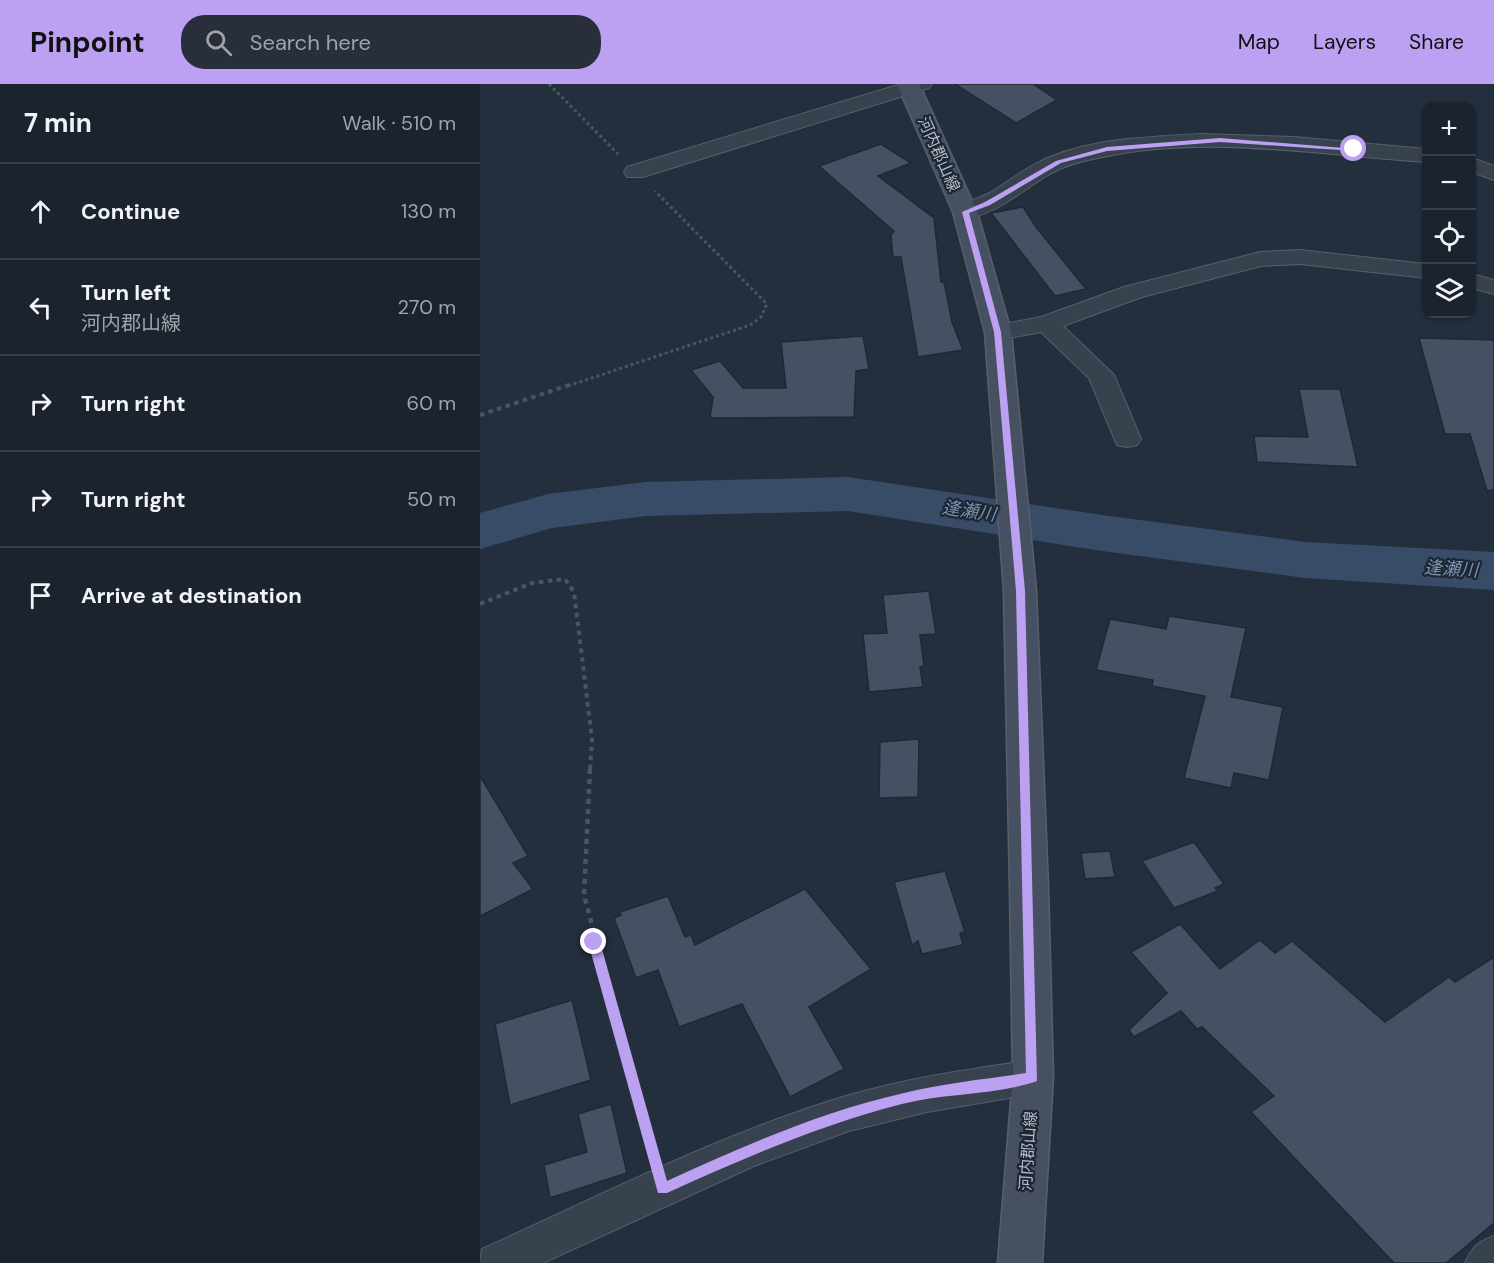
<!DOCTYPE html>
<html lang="en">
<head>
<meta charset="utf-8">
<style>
	:root { --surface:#1b232e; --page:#282f3a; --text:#f1f3f6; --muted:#a0a4aa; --line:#39404a; --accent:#bca0f2 }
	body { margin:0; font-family:"DM Sans","Noto Sans JP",sans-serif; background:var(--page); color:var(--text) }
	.controls { position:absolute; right:18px; top:18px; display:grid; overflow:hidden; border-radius:12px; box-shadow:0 2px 4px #0004 }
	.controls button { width:54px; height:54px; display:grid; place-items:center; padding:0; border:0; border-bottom:2px solid var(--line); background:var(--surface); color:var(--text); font:30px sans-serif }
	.stop { position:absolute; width:18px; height:18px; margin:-14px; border:4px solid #bca0f2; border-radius:50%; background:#fff }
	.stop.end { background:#bca0f2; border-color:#fff; box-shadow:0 2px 6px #0008 }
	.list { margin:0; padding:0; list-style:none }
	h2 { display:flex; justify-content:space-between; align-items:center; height:78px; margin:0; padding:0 24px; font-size:26px }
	h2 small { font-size:20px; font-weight:400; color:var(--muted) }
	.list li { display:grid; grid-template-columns:39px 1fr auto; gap:18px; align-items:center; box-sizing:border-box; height:96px; padding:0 24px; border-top:2px solid var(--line) }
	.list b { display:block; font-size:22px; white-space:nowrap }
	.list p { margin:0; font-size:20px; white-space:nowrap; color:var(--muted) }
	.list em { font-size:20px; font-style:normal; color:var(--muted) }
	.icon { flex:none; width:33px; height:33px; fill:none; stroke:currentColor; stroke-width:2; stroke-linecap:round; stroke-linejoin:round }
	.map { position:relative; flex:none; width:1014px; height:1179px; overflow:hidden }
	header { display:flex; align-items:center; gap:36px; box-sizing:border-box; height:84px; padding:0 30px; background:var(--accent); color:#111 }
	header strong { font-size:28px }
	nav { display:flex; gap:33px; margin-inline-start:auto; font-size:21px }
	.search { width:420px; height:54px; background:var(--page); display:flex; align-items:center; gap:15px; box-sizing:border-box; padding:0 21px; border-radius:24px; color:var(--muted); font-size:22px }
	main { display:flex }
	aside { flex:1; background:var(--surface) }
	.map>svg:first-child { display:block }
</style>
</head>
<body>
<header>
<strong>Pinpoint</strong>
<div class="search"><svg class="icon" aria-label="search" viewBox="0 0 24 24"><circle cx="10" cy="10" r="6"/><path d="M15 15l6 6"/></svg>Search here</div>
<nav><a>Map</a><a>Layers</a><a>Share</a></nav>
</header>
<main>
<aside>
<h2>7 min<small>Walk · 510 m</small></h2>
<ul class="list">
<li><svg class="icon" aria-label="ahead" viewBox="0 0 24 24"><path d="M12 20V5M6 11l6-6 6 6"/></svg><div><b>Continue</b></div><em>130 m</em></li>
<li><svg class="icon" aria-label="left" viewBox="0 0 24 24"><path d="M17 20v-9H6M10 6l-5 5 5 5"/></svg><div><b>Turn left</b><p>河内郡山線</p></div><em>270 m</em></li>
<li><svg class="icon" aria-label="right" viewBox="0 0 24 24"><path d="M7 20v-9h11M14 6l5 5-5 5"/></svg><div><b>Turn right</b></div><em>60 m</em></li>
<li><svg class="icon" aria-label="right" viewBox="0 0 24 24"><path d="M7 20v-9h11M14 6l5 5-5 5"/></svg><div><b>Turn right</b></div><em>50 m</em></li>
<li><svg class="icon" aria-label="arrive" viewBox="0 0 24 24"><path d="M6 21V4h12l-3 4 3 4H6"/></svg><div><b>Arrive at destination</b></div></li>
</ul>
</aside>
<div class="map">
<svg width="1014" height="1179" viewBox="0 0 1014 1179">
	<rect width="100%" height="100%" fill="#242f3e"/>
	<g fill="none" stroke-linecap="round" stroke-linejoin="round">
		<path fill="#394c67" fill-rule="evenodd" d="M368,393L622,431L825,458L1014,468V506L825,494L622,467L368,427L166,432L72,444L0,465V429L68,410L166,398Z"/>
	</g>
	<g fill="#455162" stroke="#1f2835" stroke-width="1.5">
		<path d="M475,0H553L577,16L536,39Z"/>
		<path d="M401,60L431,79L398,92L454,134L461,198H464L472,238L483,266L438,273L421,173H413L411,151L414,147L339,82Z"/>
		<path d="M543,123L556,143L606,205L575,212L511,129Z"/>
		<path d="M383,252L389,285L376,287L374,333L230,334L233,313L211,286L240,277L263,304H306L301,258Z"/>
		<path d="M939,254L1014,256V406L1007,407L990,350H965Z"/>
		<path d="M819,305H860L878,383L777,378L774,352L828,353Z"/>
		<path d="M449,507L456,550L440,551L444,582L440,583L443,603L389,608L383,550L407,549L403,511Z"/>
		<path d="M689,532L766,544L751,613L803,623L789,696L754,689L751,704L704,694L725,612L672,602L673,596L616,586L630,535L686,545Z"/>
		<path d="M439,655L438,713L399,714L400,658Z"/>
		<path d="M0,692L48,772L33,779L53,805L0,832Z"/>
		<path d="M714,758L744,800L735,804L738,807L694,824L662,777Z"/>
		<path d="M630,767L635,793L605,795L601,769Z"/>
		<path d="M465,787L485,848L480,849L483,861L442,870L438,857L432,861L414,798Z"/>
		<path d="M325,805L391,885L329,923L364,985L310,1013L262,920L199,943L178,886L156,894L134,834L141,831L140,828L188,812L205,853L211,851L215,861Z"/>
		<path d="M700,840L740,885L780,856L795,869L812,857L905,938L969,893L975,898L1014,873V1139L966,1179H914L771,1028L794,1012L722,943L717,945L701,927L654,953L649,946L687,909L651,868Z"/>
		<path d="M92,916L111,996L30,1021L15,940Z"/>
		<path d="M131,1020L147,1089L70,1114L64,1081L107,1068L98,1030Z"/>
	</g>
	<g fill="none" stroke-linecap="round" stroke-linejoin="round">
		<g stroke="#565f6c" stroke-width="2">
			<g id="minor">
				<path d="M421,0H452L449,4L163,93H147L144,88L147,83Z"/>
				<path d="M720,50L814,53L946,65V78C838,71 726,50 618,74C601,77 586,81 570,90C546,103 505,140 477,133L474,128C480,118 499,115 510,109C529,97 548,82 570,73C616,54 671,53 720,50Z"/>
				<path d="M992,74L1014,82V96L992,88Z"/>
				<path d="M820,166L946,180V194L820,180L781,182L662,213L583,242L634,291L661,355L657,361L647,363L637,361L609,294L561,248L518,256L509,253L505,248L509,243L561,233L644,203L780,168Z"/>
				<path d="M992,190L1014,196V210L992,204Z"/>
				<path d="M553,976L567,981L573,993L567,1005L553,1010L447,1028L369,1047L274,1082L63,1179H0L2,1165C122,1111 240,1050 366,1012C427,994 490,985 553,976Z"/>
				<path d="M1014,1152V1179H985C992,1163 998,1158 1014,1152Z"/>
			</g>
		</g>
		<g stroke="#565f6c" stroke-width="3">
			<path id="secondary" d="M417,0H439L497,128L531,248L556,507L568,803L573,993L562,1179H518L533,993L530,803L524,507L505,248L473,128Z"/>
		</g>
		<g stroke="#44595c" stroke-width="3" stroke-dasharray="3 3" stroke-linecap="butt">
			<path d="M69,0L138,70"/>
			<path d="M88,302L270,241L281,233L287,220L175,107"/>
		</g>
		<g stroke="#44595c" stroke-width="4" stroke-dasharray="4.5 4.5" stroke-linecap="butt">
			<path d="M0,331L92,300"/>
			<path d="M0,520L52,499L85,495L94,508L112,655L110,687"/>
		</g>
		<path stroke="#44595c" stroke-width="4.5" stroke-dasharray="5 5" stroke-linecap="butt" d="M110,685L104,811L173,1069"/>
		<use href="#minor" fill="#38414e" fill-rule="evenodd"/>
		<use href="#secondary" fill="#465061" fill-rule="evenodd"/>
	</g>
	<path fill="#bca0f2" d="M740,54L877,65L874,67L740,58L627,67L581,79L510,121L489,129L521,248L545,507L557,997C518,1011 463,1009 422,1020C340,1041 264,1074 187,1109H178L108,858L114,854L120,858L187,1097C263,1062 341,1028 424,1009C464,999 506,995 546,989L536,507L514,248L482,128L505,118L576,77L627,63Z"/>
	<g text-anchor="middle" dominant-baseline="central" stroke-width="4.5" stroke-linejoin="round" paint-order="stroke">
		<g font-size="16" fill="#b4bcc9" stroke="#1d2633">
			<text transform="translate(459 70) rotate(66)">河内郡山線</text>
			<text transform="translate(548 1067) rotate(-86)">河内郡山線</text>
		</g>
		<g font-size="18" font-style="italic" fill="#7c92b1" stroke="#1d2633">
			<text transform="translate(489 427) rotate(8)">逢瀬川</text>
			<text transform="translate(971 485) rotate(3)">逢瀬川</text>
		</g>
	</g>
</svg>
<div class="controls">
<button>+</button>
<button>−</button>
<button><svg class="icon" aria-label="locate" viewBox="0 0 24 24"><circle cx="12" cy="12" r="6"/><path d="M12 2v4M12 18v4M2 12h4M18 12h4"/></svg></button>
<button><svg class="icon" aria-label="layers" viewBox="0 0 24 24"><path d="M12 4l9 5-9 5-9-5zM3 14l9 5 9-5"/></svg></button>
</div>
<div class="stop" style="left:874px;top:65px"></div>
<div class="stop end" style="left:114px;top:858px"></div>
</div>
</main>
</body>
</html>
